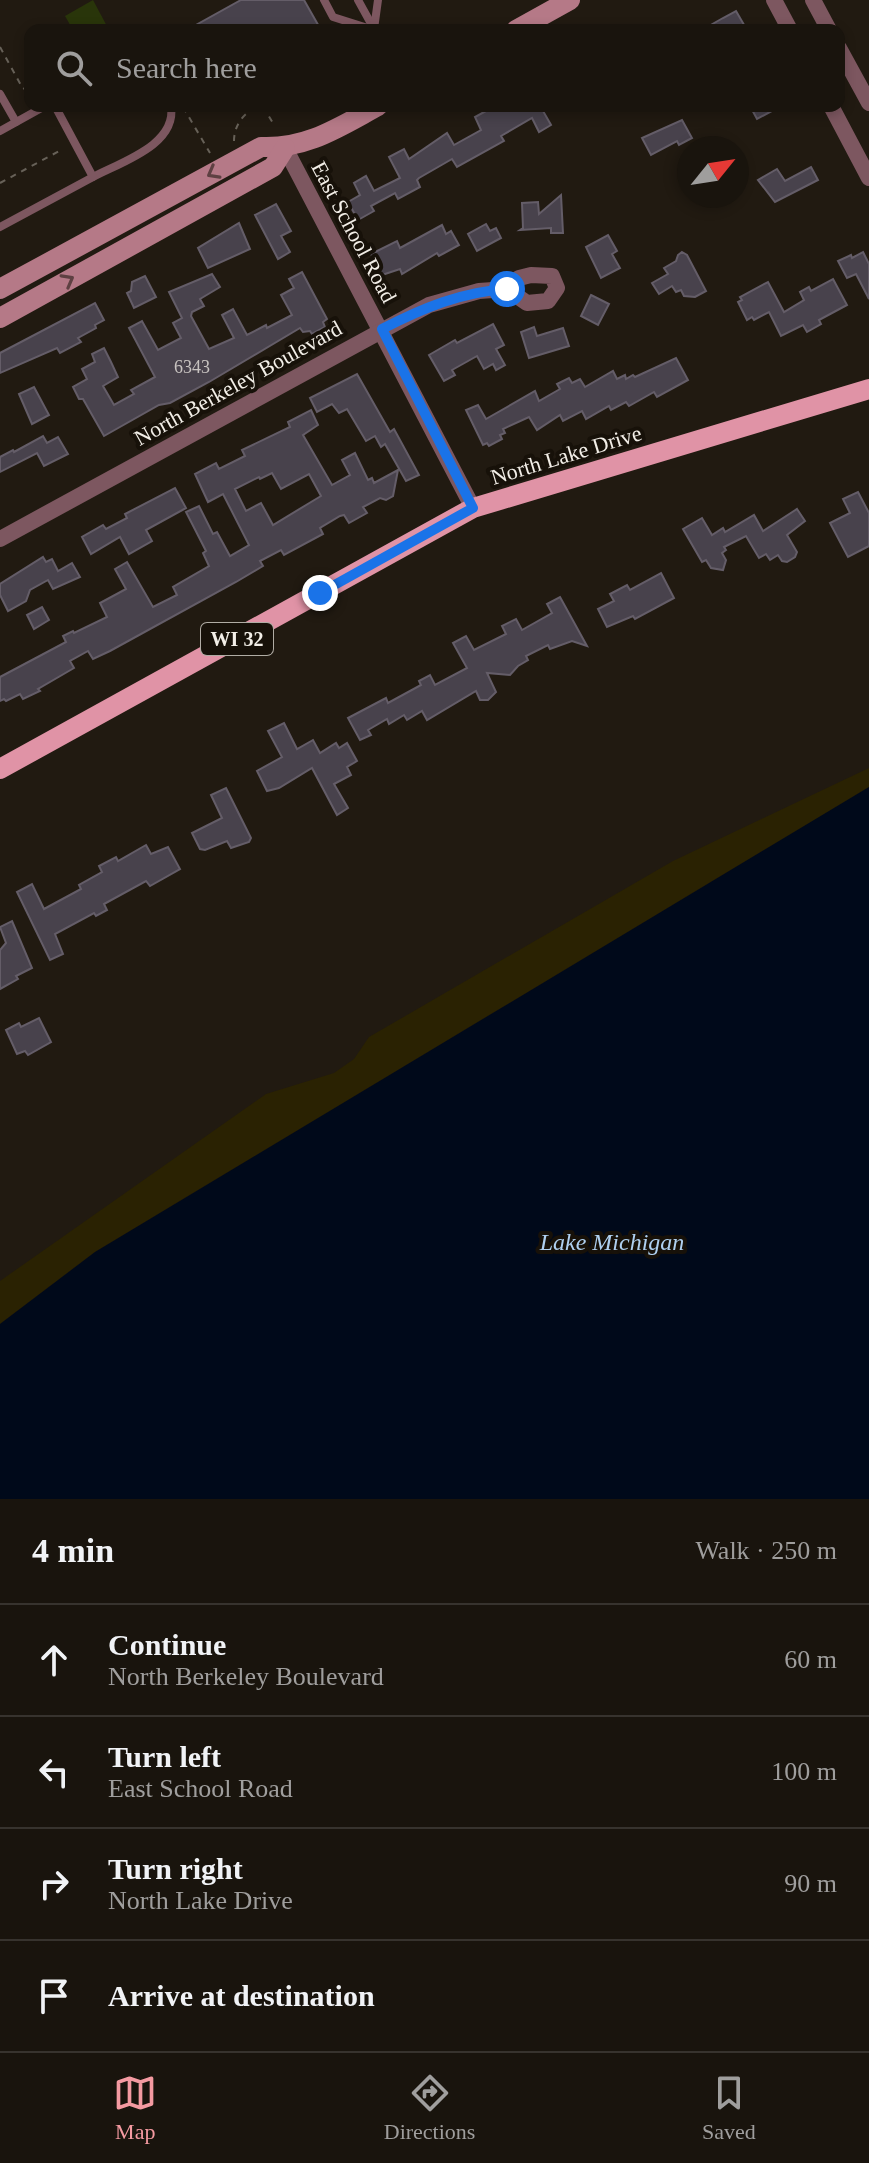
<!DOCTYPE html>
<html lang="en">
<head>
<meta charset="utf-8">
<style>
	:root { --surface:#19140d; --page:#221d16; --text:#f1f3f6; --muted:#9f9e9d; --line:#37332e; --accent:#f49aa1 }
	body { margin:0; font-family:"Times New Roman",serif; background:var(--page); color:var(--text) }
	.compass { position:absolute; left:677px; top:136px; width:72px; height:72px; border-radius:50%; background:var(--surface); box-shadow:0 4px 12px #0003; rotate:60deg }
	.stop { position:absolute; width:24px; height:24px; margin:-18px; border:6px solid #1a73e8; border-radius:50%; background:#fff }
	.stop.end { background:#1a73e8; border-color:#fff; box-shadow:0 2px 8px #0008 }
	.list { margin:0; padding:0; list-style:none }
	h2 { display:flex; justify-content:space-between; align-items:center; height:104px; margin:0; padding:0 32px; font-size:34px }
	h2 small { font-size:26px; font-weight:400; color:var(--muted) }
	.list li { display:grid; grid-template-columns:52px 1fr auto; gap:24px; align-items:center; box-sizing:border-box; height:112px; padding:0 32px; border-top:2px solid var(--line) }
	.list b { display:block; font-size:30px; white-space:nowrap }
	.list p { margin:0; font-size:26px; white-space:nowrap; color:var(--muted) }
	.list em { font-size:26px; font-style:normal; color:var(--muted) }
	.icon { flex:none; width:44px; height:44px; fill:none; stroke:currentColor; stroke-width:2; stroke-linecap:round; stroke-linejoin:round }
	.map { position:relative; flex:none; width:869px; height:1499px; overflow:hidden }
	.search { position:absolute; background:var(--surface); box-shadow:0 4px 12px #0003; left:24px; right:24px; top:24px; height:88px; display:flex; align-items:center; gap:20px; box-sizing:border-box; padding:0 28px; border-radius:16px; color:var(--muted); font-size:30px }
	.sheet { height:552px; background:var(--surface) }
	nav { display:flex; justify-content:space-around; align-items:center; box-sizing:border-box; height:112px; border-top:2px solid var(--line); background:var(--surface); font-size:22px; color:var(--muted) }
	nav a { display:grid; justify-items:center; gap:4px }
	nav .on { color:var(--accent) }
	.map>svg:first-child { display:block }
</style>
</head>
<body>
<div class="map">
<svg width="869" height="1499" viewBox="0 0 869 1499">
	<rect width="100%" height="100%" fill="#211a11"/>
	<path fill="#29350a" d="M93,0L109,30H73L65,16Z"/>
	<path fill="#2a2202" d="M869,768V787L95,1252L0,1324V1281L266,1094L334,1073L354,1059L369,1037L673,861Z"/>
	<path fill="#00091a" d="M869,787V1499H0V1324L95,1252Z"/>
	<g fill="#48424c" stroke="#645d68" stroke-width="2" fill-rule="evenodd">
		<path d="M241,0H304L321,30H187Z"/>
		<path d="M736,11L747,30H702L723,18Z"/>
		<path d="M495,106H552L543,111L551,125L539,132L532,118L501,136L504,141L457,167L452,159L419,178L417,180L420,187L398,199L395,193L371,206L374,211L358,220L348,202L360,195L354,183L366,176L374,191L400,178L389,157L404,149L409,159L447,133L454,145L481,130L475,117Z"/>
		<path d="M750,106H781L757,119Z"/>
		<path d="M682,120L692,138L679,145L677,141L651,155L642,138Z"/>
		<path d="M811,167L818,180L775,202L758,180L777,169L785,181Z"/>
		<path d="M561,195L563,233H551V228L520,230L523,228L522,203L538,202L539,214Z"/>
		<path d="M276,204L291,231L281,236L290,252L278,259L255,215Z"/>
		<path d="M239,223L250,249L208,268L198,248Z"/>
		<path d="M486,224L490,231L496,228L501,238L477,251L468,234Z"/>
		<path d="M442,225L446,234L451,231L459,245L439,256L437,253L402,274L400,269L382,275L371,254L397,241L400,248Z"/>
		<path d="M608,235L617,251L612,254L620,268L601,278L586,247Z"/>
		<path d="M682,252L687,255L706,291L695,297L684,296L681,290L676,292L672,286L659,294L652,283L668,274L664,268L676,261L678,255Z"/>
		<path d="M863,252L869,264V299L856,274L847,278L838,261L851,255L852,258Z"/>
		<path d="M302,272L327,319L323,322L325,327L312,334L310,331L303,332L300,328L209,382L170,403L159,405L104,436L83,399H79L73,387L87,379L82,369L95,362L92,354L104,348L111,362L118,377L103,386L114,405L134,394L131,390L155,377L129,328L142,321L158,350L181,338L173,323L182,318L169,292L212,274L220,287L200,299L204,306L192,312L191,316L209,349L234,338L222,315L233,309L247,335L266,325L267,328L292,315L281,295L294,288L289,279Z"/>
		<path d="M145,276L156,297L134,308L127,293L131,291L132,282Z"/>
		<path d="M833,279L847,305L819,320L821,324L807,332L803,325L781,336L769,312L754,320L752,317L747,320L738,302L742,300L740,297L768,282L784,312L804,300L800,292L809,287L811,291Z"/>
		<path d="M591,295L609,304L598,325L581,316Z"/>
		<path d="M95,303L104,320L95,325L96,328L78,338L81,342L60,353L57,348L0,373V353Z"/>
		<path d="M493,324L504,345L496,349L505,365L496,370L493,364L484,369L477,356L452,370L455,375L444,381L429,355L455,340L457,343Z"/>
		<path d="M534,327L537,336L563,328L569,346L529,358L521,332Z"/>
		<path d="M676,358L688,380L657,397L654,392L629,406L626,402L611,410L609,406L586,419L582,411L563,421L560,415L537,430L529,417L503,429L505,433L500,435L502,439L489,446L487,443L483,445L466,410L478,405L486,419L535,391L539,401L560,389L557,384L569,378L572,383L580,379L585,387L613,371L617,379L625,375L626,379L633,375L635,377Z"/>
		<path d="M357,374L390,432L394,429L419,475L406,481L385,444L381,447L375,436L366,441L347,409L339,413L332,404L317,412L310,398Z"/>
		<path d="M34,387L49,415L32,424L19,394Z"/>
		<path d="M311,410L318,425L303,435L332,485L350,475L342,460L355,453L368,480L372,478L374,483L398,470L393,496L386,500L380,498L363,507L367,513L349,523L344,515L340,516L320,528L323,534L284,555L281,550L260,561L263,566L236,582L110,651L93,659L88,651L70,661L74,668L38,689L40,691L23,699L20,694L6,701L4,699L0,701V677L66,642L63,636L73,631L74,633L107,617L100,603L126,589L115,569L127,562L153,607L177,595L173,587L209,566L203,553L206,551L186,512L199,506L213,534L217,532L230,556L249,545L223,494L208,502L195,474L216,463L219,469L245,456L242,450L290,427L288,422ZM272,473L281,489L309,474L321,496L273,525L261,503L246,511L235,489L259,477L260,479Z"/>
		<path d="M43,436L47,443L58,437L68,454L44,466L37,453L0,472V457L13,450L14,452Z"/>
		<path d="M175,488L186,508L146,530L152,541L129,554L120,537L91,554L82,537L103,525L106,529L127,518L125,514Z"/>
		<path d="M858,492L869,513V546L848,557L830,523L850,513L843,499Z"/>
		<path d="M797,509L805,521L787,535L797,552L795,557L787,562L782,561L778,555L770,560L766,554L759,558L746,536L724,547L726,550L722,553L726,560L723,570L711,568L706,560L702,562L683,529L702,518L712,535L723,528L725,532L754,515L763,531Z"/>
		<path d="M43,557L46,562L52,559L58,571L72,563L80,577L53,589L48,580L30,590L26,601L8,611L0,595V584Z"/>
		<path d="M661,573L674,598L635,619L633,616L607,627L598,609L614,601L610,594L627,585L630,590Z"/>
		<path d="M560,597L587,646L572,641L550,649L548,645L526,656L528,660L518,666L510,675L487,673L496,692L488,700H480L476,691L427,720L422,711L407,720L404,715L389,724L387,719L368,730L371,735L360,740L348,718L386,698L388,703L421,685L419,681L430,675L435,685L467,668L453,643L466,636L474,650L506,634L502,626L516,619L522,630L552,613L547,604Z"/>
		<path d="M42,607L49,620L34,629L27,615Z"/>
		<path d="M284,723L297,749L313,740L320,753L336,743L339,748L347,743L357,761L347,767L351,775L334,784L348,808L337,815L312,768L279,788L267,791L257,771L282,757L268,731Z"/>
		<path d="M226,788L251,838L249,842L231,848L227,841L205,850L200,849L192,833L222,818L211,795Z"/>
		<path d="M146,845L151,854L168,847L180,869L150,886L146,881L104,904L107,910L96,916L94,913L55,934L63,954L50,960L17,892L32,884L44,909L81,889L79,885L102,872L99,866L116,857L118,861Z"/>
		<path d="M12,921L32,968L16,976L18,979L0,989V950L6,943L0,927Z"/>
		<path d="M39,1018L51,1042L28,1055L25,1051L17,1054L6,1030L19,1023L21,1027Z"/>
	</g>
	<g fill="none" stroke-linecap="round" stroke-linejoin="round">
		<g stroke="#676158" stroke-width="2" stroke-dasharray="6 6" stroke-linecap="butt">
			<path d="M0,47L23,89L30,86"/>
			<path d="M263,106L274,125"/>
			<path d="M183,107L210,153"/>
			<path d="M234,141C234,125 244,112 259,106"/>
			<path d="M0,183L63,149"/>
		</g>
		<g stroke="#7d5760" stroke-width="8">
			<path d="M324,0L333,17L374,30"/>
			<path d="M358,0L374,29"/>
			<path d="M374,29L378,0"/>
			<path d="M0,94L16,122"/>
			<path d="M0,131L45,106"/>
			<path d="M93,177C121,162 177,145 171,106"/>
			<path d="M0,227L93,177L55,106"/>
		</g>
		<g stroke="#7d5760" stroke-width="16">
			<path d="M774,0L790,30"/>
			<path d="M813,0L829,30"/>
			<path d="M839,48L869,103"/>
			<path d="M831,106L869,178"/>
			<path d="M285,148L473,508"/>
			<path d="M0,539L429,305L479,291L507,289L519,278L531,275L552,276L557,288L548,301L527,303L507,289"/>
		</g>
		<g stroke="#b57987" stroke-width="20">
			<path d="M516,30L570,0"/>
			<path d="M0,289L261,147C307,149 339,127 378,106"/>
			<path d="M0,318L273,167L285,148"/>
		</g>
		<path stroke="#e093a6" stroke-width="20" d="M0,769L473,508L869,389"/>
	</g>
	<defs><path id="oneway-chevron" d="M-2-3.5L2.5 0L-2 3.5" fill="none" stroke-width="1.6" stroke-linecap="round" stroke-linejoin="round" transform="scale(2)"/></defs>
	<g stroke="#5e4042">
		<use href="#oneway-chevron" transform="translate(213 173) rotate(151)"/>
		<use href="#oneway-chevron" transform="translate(68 280) rotate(-29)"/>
	</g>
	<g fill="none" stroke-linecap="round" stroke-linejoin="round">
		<path stroke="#1a73e8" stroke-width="10" d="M320,593L473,508L382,329C423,308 461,292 507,289"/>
	</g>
	<g text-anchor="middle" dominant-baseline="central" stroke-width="8" stroke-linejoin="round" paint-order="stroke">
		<g font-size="18" fill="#c8c3c0">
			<text x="192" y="367">6343</text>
		</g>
		<rect fill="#171109" stroke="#b0aca4" stroke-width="2" x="201" y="623" width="72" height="32" rx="6"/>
		<g font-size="20" font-weight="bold" fill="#f2eee7">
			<text x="237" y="639">WI 32</text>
		</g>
		<g font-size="22" fill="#f2eee7" stroke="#171109">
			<text transform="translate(354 232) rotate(62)">East School Road</text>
			<text transform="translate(238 383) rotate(-29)">North Berkeley Boulevard</text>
			<text transform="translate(566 455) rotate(-17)">North Lake Drive</text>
		</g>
		<g font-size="24" font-style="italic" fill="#afd0f0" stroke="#171109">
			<text x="612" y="1242">Lake Michigan</text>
		</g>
	</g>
</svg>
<svg class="compass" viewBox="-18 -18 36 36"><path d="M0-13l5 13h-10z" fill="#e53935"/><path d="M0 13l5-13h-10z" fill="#9f9e9d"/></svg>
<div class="stop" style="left:507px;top:289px"></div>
<div class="stop end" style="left:320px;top:593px"></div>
<div class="search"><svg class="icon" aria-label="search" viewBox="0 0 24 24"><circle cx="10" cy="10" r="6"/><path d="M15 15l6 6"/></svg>Search here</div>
</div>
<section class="sheet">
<h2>4 min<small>Walk · 250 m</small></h2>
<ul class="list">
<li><svg class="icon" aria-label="ahead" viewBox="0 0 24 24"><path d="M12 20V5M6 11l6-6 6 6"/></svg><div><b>Continue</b><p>North Berkeley Boulevard</p></div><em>60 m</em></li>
<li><svg class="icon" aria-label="left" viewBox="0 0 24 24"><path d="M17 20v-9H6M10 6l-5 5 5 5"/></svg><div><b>Turn left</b><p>East School Road</p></div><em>100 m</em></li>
<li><svg class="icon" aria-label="right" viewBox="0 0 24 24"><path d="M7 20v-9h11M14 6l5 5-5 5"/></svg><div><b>Turn right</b><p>North Lake Drive</p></div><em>90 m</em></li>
<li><svg class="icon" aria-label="arrive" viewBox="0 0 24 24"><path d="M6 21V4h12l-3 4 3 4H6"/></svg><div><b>Arrive at destination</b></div></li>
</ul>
</section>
<nav>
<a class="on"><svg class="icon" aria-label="map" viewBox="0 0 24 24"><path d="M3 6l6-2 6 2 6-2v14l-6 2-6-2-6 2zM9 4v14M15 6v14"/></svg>Map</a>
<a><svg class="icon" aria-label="directions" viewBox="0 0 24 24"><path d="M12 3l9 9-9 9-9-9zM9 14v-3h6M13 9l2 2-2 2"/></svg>Directions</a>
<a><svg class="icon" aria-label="saved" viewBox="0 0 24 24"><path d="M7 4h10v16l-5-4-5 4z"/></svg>Saved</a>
</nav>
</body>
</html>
